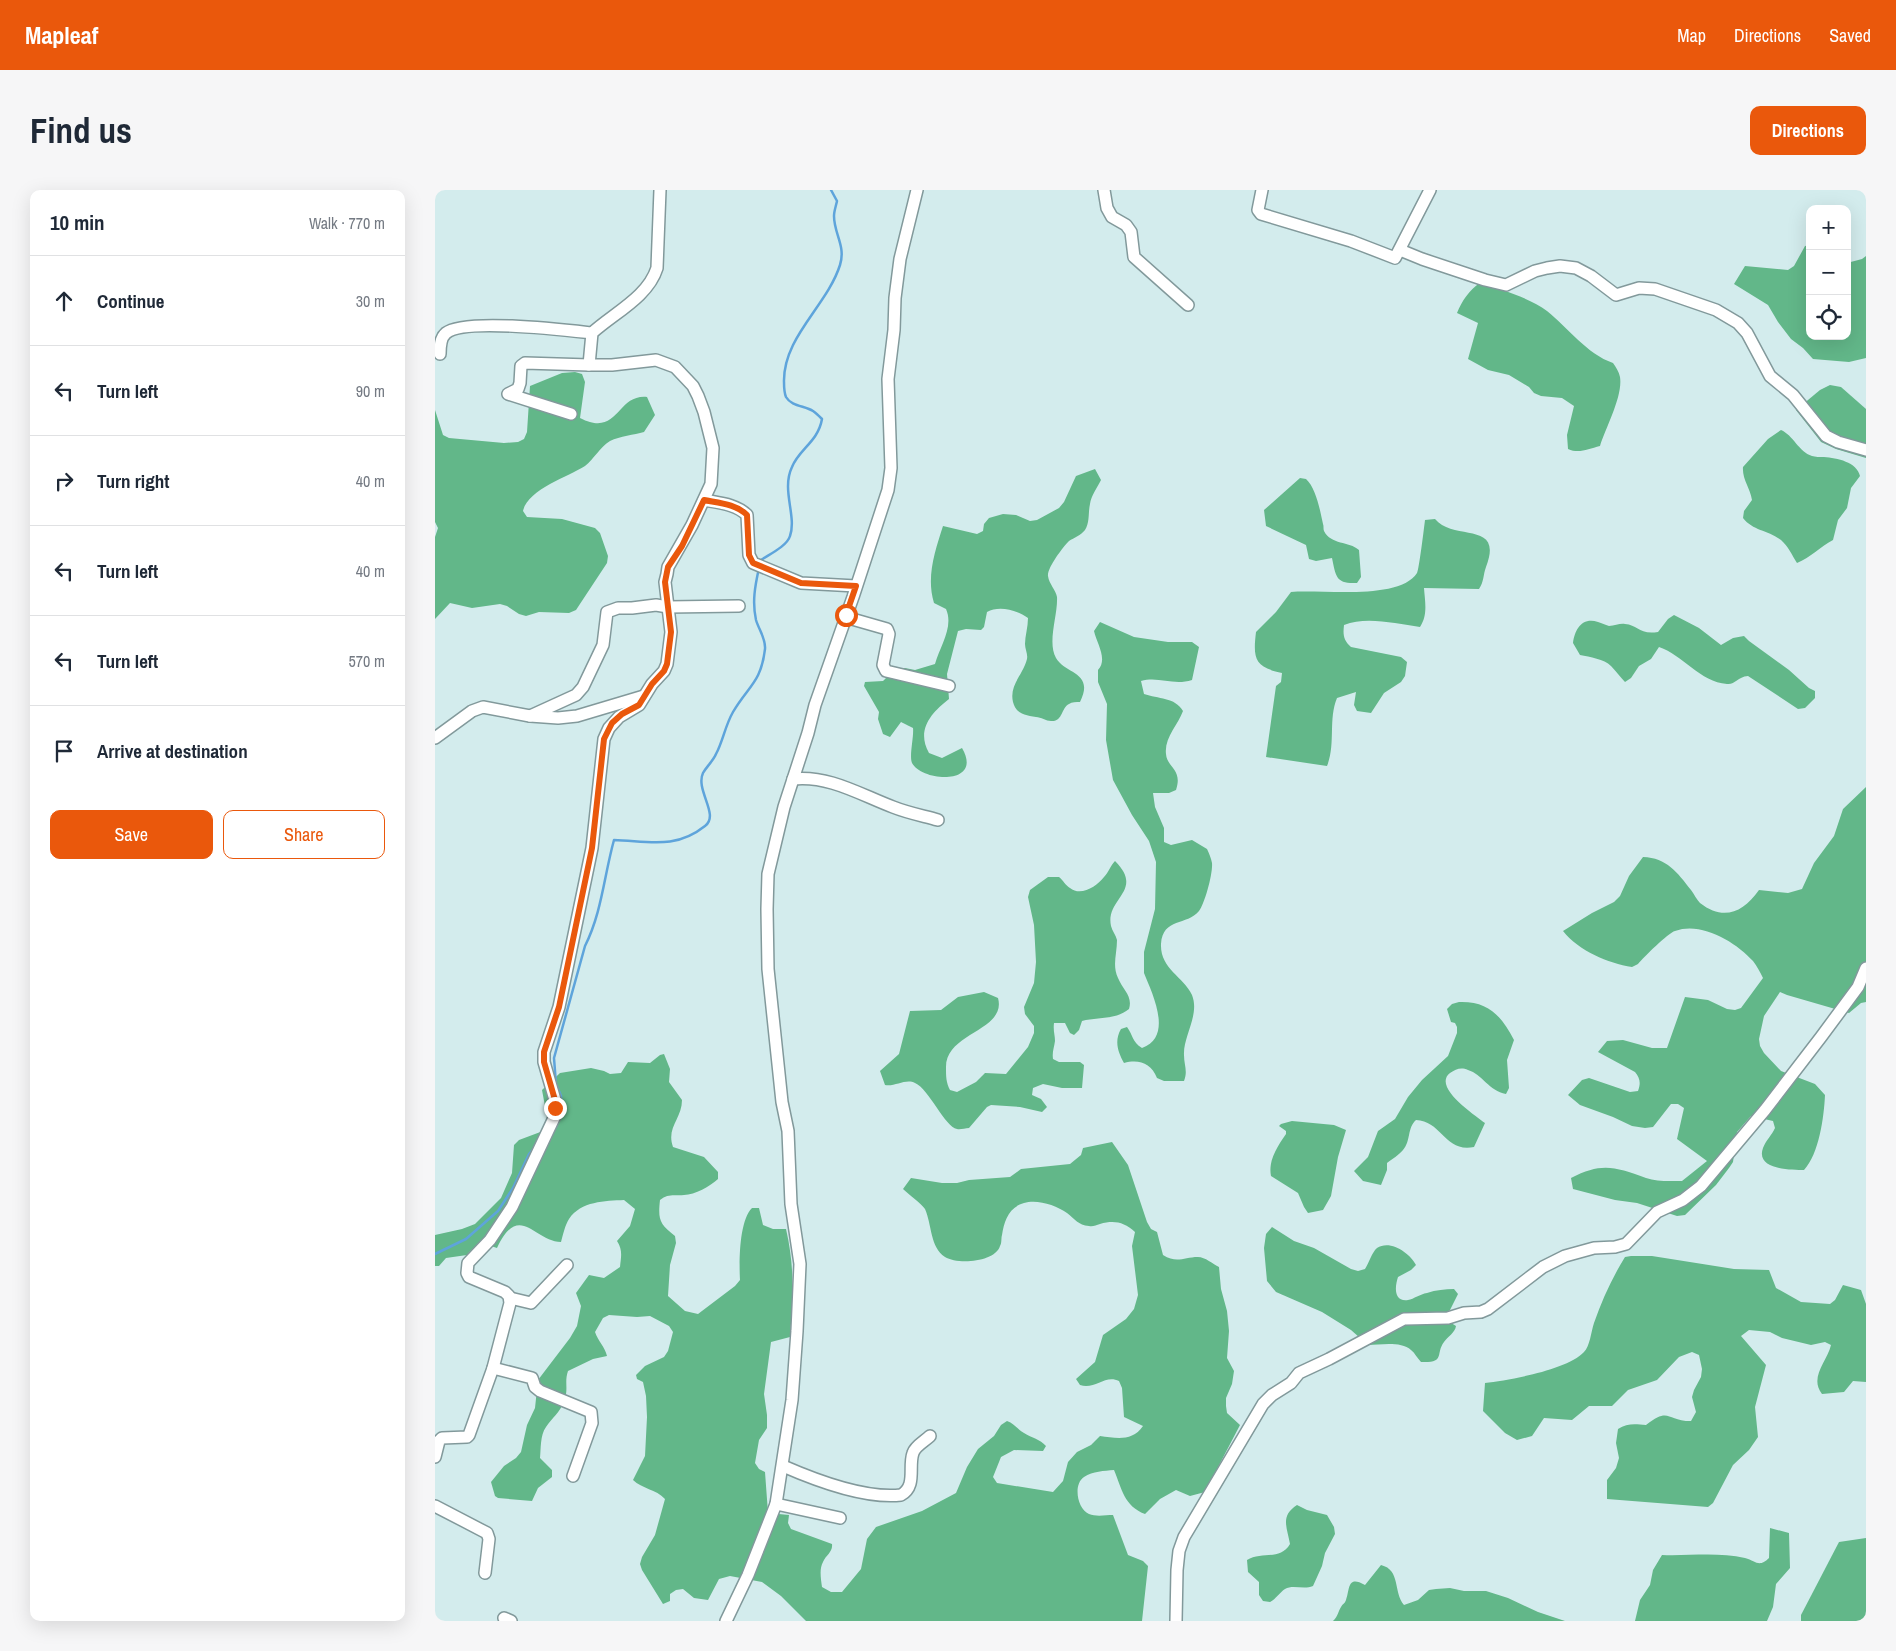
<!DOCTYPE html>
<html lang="en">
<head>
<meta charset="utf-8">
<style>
	:root { --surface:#fff; --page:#f6f6f7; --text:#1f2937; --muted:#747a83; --line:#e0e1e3; --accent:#ea580c }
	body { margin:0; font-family:"Archivo Narrow",sans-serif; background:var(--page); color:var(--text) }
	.controls { position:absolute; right:15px; top:15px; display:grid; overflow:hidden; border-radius:10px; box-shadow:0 5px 20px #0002 }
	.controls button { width:45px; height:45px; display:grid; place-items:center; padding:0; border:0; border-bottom:1px solid var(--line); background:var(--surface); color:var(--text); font:25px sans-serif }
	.stop { position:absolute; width:15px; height:15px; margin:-11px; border:4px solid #ea580c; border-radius:50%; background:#fff }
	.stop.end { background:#ea580c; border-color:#fff; box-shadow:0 1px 5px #0008 }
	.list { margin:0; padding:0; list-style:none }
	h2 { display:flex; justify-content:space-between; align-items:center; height:65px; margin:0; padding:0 20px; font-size:21px }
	h2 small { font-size:16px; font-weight:400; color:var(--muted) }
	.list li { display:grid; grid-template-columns:32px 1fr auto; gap:15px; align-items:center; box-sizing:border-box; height:90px; padding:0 20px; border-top:1px solid var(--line) }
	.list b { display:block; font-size:19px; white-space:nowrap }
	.list em { font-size:16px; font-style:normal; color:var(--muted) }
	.actions { display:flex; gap:10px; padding:15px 20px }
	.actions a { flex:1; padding:11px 0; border:1px solid var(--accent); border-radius:10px; text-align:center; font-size:18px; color:var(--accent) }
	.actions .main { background:var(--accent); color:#fff }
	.icon { flex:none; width:28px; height:28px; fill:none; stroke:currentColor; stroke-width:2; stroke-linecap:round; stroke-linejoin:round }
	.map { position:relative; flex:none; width:1431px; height:1431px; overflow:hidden; border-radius:10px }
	header { display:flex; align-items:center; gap:30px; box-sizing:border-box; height:70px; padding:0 25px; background:var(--accent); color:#fff }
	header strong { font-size:24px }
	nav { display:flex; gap:28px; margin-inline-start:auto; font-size:18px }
	.intro { display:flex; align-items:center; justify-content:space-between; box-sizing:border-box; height:120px; padding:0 30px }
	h1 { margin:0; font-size:35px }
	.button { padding:12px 22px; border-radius:10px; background:var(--accent); color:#fff; font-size:18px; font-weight:700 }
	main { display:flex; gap:30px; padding:0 30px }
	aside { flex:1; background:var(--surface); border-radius:10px; box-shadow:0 5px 20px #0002 }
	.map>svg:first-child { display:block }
</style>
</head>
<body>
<header>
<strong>Mapleaf</strong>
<nav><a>Map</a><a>Directions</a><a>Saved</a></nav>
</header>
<div class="intro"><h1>Find us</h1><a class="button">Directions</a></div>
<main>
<aside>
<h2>10 min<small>Walk · 770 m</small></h2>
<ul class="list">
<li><svg class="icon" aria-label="ahead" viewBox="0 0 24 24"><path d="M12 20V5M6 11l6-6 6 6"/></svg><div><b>Continue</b></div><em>30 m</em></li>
<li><svg class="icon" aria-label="left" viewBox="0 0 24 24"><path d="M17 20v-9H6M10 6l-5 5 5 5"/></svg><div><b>Turn left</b></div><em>90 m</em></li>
<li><svg class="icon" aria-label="right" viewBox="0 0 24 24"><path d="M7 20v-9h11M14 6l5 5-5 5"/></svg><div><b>Turn right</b></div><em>40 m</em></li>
<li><svg class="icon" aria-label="left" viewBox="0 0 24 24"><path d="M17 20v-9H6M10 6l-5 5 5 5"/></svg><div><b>Turn left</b></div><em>40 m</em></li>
<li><svg class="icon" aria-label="left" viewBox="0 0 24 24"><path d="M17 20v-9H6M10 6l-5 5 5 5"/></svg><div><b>Turn left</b></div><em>570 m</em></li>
<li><svg class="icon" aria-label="arrive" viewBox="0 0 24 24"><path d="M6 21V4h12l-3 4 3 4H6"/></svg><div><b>Arrive at destination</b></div></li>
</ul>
<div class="actions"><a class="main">Save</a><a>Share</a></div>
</aside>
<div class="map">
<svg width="1431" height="1431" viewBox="0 0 1431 1431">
	<rect width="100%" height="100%" fill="#d3eced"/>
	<g fill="#62b789">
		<path d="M1375,55V146H1412V73L1427,69L1431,66V168L1414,172L1378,169L1368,158L1356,149L1343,132L1333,115L1299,94L1310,76L1353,80L1359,76L1370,56Z"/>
		<path d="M1045,93C1065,99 1095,108 1112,121C1133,138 1152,164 1178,173C1181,177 1184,182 1185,187C1188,206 1171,237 1165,256C1153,259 1144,264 1133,259L1132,245L1139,216L1127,208L1106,206L1099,203L1094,197L1074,185L1053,180L1033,169L1043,133L1022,123C1027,111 1034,100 1045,93Z"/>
		<path d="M140,182L147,184L150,192L145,228C184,248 181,204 212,207L220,225L209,242C199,245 185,246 175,251C165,257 159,269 150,276C133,287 93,299 88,321L92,327L127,329L160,338L165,343L173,366L172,373L141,420L134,423L104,422L91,426L84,424L72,416L65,414L37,418L15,413L0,429V347L3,338L0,332V220L8,245L14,248L69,253L83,252L89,249L92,242L95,196L127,183Z"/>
		<path d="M1395,195L1406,197L1431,219V268L1401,259L1386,252L1361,220L1385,200Z"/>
		<path d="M1346,240C1358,245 1364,262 1377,266C1380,267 1385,267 1389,267C1402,268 1422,272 1425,286L1416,298L1412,318L1403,330L1398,350C1385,357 1375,368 1362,373C1357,365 1353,356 1346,350C1333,340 1318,341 1308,328L1309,321L1317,310C1315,298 1307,289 1308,277L1333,249Z"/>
		<path d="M660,279L666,290C662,298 656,306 655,314C653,323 655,332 650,340C646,345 639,348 634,351C628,357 612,378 613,386C614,394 621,400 622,407C623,425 612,452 621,468C630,484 660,482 645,512C641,512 637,512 634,514C626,518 628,532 616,531C611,531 606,527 601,527C590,525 581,524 578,512C574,495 588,485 592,469C593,464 590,459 590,454C590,446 593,437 593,428C582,420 564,415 552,422L549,437L546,440L531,439L523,441L512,484L514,509C496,523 481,540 494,563L507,568L527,558C549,596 487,592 477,573C474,566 479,547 478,538L466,532L455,547L448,544L443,529L444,522L429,496L430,492L448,491L459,480L470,478L480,480L500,474C505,456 519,437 511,419L499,413C491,387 500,361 508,336L542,344L548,341L549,334L554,328L568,324L581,325L595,331L602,330L624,318L629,312L641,286Z"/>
		<path d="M865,288L871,289C881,298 885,320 888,334C889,336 888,339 889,341C896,355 914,351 924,360L926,387L922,393C901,394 901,387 897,368L881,371L874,369L871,355L831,336L829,320Z"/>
		<path d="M1000,329C1019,352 1069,330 1051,377C1048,385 1049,392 1044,399L989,398C990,412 993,425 985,437C961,434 932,426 909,435C908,444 908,450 916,457L966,467L972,472L970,486L966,492L949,503L936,523L922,521L919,515L921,502L902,508C893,530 901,554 892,576L831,567L841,496L846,492L847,483C819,477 818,468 821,442L841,422L856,402C886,399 964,411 982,383C984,380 989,338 990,330Z"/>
		<path d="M1239,425L1264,438L1286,455L1298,448L1309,446L1314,451L1354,480L1374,498L1380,501V508L1370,518L1363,519L1313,486C1302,487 1300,495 1292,494C1265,492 1248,465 1224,457L1216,469L1204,476L1196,488L1190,492C1185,487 1181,481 1176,476C1169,469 1155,467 1145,465L1138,453C1140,439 1147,427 1163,432C1167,433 1170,435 1174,436C1180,436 1185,433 1190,434C1203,435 1204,445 1223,442L1233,429Z"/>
		<path d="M665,432L699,447L733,452H757L764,457L757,490C738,496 724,486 706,491L709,504C723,509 740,507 748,521C743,535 729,548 731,564C732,578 748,579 741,600L734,603H718L720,617L729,638V652L736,655L757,650L772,659C774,663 776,668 777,673C778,683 770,713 764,721C752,736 728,727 726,754C725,779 748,786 757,805C765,825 748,846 749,865C749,875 753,881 749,891H729L722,888C716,873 704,869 689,873C683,862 679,851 686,839L692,837C698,845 697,852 707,858C739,847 717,803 709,783V762L720,719L721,672L714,651L697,625L678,590L671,550L672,514L663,492V480C673,469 662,454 659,441Z"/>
		<path d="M1431,597V812L1426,813L1414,823L1352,805L1345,802L1329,826L1324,849L1325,856L1329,863L1346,881L1380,894L1390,905C1389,927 1384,964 1369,980C1357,980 1320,980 1328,958C1331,950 1337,945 1340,938L1338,931L1316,926L1302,942L1298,972L1294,978L1281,995L1250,1025L1242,1026L1202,1013L1180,1010L1138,999L1136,988C1167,972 1180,977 1211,988C1222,992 1235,991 1247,991L1272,971L1242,949L1249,918L1243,914H1236L1218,937L1210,938L1197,936L1178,927L1145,915L1133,905L1147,890L1154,888L1195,902L1203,901C1206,893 1205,888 1200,882L1163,862L1172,851L1188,850L1217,858H1232L1250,807L1273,810L1292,819L1300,820L1306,818L1328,788C1325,782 1322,776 1318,771C1301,752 1266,731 1240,741C1233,743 1209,767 1203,774L1197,777C1173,773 1144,761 1128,741L1157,723L1179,712L1185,706L1194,686L1208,667C1232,668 1242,682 1256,700C1259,704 1262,710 1265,713C1288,731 1308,723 1324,700L1353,703L1367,699L1379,673L1399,646L1408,619Z"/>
		<path d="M680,671C710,701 670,708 676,736C677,741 681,745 682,750C682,764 677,775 683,788C688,800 698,806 694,819C681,830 662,827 647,831L644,840L639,845L635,843L630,833H619C618,841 620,845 620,851C619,858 617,862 618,869L624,872H645L649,875L647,898H627L608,894L598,898L597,905L606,909L612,917L607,922L585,917L556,915L552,917L534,938C530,938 525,940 522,939C510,937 494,899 480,893C471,888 460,897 450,895L445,881L464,864L475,821L506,820L523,807L549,802L563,808C572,841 511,842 511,877C511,887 511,892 515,900L522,902L541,892L550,883L571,884L593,857L599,843V836L590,824L589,817L599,793L601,772L599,735L593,707L595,700L613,687H624C628,690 631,696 635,698C646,707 662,696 669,687C674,682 675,676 680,671Z"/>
		<path d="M1024,812C1053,811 1066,825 1079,850L1072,870L1074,898L1071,904C1054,901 1047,884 1033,880C1026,877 1021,879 1015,883C997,897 1040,925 1050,933L1039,957C1010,963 1007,931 981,930C972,938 976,951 968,960C964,965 957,969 952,973V980L946,995L928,991L919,981L933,967L943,941L960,929L973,907L987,890L1013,866L1022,843V837L1020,833L1016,832L1012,819L1017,814Z"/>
		<path d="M229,864L235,879L234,892L247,910C247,929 231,937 238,957L269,967L283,982V989C275,996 260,1005 249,1005C240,1006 233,1003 225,1010C223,1029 224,1034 240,1046L241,1053L235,1075L233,1106L250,1121L263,1124L300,1096L305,1090C304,1072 304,1031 317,1018H324L328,1035L338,1039H351C360,1078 358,1108 355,1147L336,1152L329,1204L332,1225V1238L324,1250L320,1273L324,1279L330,1282L333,1323L354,1325L353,1333L356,1339L397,1354C398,1362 391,1365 388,1372C384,1379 386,1389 387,1397L396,1402H407L426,1379L432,1349L441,1337L487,1321L521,1303L532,1277L543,1259L559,1246L566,1235L572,1231C580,1234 582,1239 589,1243C597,1248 605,1249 611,1256L608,1261L579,1260L566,1267L558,1287L562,1293L618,1302L628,1291L633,1272L642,1262L656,1255L665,1246C681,1248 697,1252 708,1236L689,1227L687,1198L684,1191C670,1184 660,1200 645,1195L641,1189L660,1172L668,1145L691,1129L699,1119L703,1105L697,1056L700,1042C689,1032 679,1030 665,1034C661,1035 658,1037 654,1036C643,1035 640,1029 632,1023C621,1015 602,1009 589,1013C574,1017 569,1031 567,1045C566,1048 567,1053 565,1056C560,1072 523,1075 510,1067C495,1057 497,1035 490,1019C487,1014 473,1004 468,999L476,988L507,993H522L534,990L575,987L586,979L635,974L646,965L648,958L677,952L693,975L712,1032L716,1039L722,1042L728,1065C742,1074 749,1067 763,1067C770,1067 778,1074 784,1077L786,1099L792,1121L794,1141L792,1168L799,1181L797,1194L791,1208V1216L792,1223L805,1235L770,1302L755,1306L741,1300L725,1309L710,1324C689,1316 687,1299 679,1280C669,1281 658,1281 649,1287C638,1294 642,1319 654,1324C661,1327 671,1325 678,1325L693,1365L708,1371L713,1376L707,1431H371L346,1406L327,1392L295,1386L284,1389L273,1410L259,1408L248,1399L241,1400L235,1404V1411L228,1414L207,1380L205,1374L207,1367L220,1345L230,1309C221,1299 207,1299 198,1290L210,1266L212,1227L211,1206L208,1192L202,1189L201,1185L210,1176L229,1167L233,1161L238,1142L234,1136L215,1126L202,1127L174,1125L168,1128L160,1142C163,1151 170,1157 172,1166L158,1169L133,1181C129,1193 134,1198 129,1212C125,1222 117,1228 111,1237C105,1245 106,1259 105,1268L117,1280V1287L103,1298L97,1311L63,1308L60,1306L56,1292L69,1276L81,1268L86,1262L92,1235L100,1218L103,1190L135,1148L142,1136L146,1116L141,1103L154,1085L169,1088L185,1077C186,1067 188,1060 182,1051L195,1036L200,1019L189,1010C170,1011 146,1011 134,1029C130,1035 128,1045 126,1052C99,1051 84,1011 62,1058C49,1054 41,1053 32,1065L11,1068L4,1076H0V1045L27,1039L40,1034L66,1008L77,983L79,955L84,950L108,941L112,927L107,900L125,883L156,878L169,881L175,884L186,883L193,872L215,873L225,865Z"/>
		<path d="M857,931L899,935L911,940L903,967L896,1006L888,1020L873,1023L869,1017L863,1003L836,986C833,971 842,957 851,944V941L844,936L846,934Z"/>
		<path d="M837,1037L859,1051L879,1058L916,1079L923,1081L930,1079C934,1073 937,1062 942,1058C955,1049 975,1063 981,1075L976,1080L963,1087C960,1096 958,1112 973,1110C979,1109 985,1104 992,1103C1001,1100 1010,1099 1019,1099L1023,1104L1015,1120L1009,1124L1013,1131L1021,1136C1020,1143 1013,1146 1009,1152C1000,1164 1011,1173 986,1172C982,1168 980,1163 976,1160C966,1151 945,1155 933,1155L916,1140L887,1122L841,1102L832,1091L829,1058L831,1044Z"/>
		<path d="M1196,1066H1217L1299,1079L1334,1080L1341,1098L1366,1112L1395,1114L1400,1110L1408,1095L1426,1100L1431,1114V1192L1418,1191L1409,1202L1387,1204C1374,1187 1392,1172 1396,1155L1390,1152L1376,1155L1347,1148L1335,1142L1314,1140L1306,1146L1331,1175L1320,1217L1323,1247L1314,1260L1298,1275L1278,1313L1273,1317L1172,1309V1290L1181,1278L1184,1268L1181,1253L1183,1239C1192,1233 1200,1234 1211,1235C1235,1216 1231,1231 1256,1231L1261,1222L1257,1207L1259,1200L1266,1187L1267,1179L1264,1165L1257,1162L1244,1167L1222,1190L1193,1200L1177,1216H1154L1137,1230L1109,1228L1097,1246L1082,1250L1070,1243L1048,1221L1050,1193C1075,1190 1132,1180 1149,1162C1155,1156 1156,1142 1159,1133C1167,1110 1177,1088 1190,1067Z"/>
		<path d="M862,1315L872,1320L892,1325L899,1337L900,1344L890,1363L887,1376L878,1396C868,1400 858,1394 850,1399C845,1402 841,1409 835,1412L828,1411L824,1405V1392L813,1382L812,1370C826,1361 845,1371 855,1354C852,1337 845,1326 862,1315Z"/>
		<path d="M1335,1338L1354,1343L1355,1378L1341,1394L1338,1417L1332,1431H1200L1205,1410L1215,1395L1218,1380L1227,1365C1254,1366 1284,1362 1310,1368C1321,1371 1324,1378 1334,1368Z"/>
		<path d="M1431,1348V1431H1366V1425L1404,1352Z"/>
		<path d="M946,1375C966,1380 958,1402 969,1415L983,1410L994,1400L1001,1399L1015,1398L1029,1401H1051L1073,1408L1103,1422L1130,1431H898C903,1426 903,1422 906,1417C909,1412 909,1415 911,1410C915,1399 912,1385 930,1395Z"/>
	</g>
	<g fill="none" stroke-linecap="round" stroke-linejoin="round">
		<g stroke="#5ea4db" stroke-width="2.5">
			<path d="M326,373V370C335,364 352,356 355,346C362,326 346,300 357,277C364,259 383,252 387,229C384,226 381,223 378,221C370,216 356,216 351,207C349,202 349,196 349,192C348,147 392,116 405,75C411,56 399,44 399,26C399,21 401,16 402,11L396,0"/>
			<path d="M121,937L126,921V906L121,894L119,868L150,756C167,722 169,686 179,650C213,651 240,660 270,636C285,625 260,600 268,583C272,576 278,571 281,564C288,551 290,536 298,522C313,496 326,493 330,459C331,449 324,440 321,430C317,412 320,396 324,378"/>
			<path d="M0,1064L31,1049L63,1021L78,998L94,964L101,956"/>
		</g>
		<g stroke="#82999b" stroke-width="14">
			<g id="minor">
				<path d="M669,0L672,18L677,27L691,35L696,42L699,67L753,115"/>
				<path d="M827,0L823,20L826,24L916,51L960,68L995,0"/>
				<path d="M965,60L987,69L1050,90L1071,95L1100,81L1112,78L1125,76L1141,78L1156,86L1181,105L1204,98L1220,99L1281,120L1303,133L1312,143L1335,186L1358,205L1391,246L1403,252L1431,260"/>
				<path d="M5,164C5,157 5,148 11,143C29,128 130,140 157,143"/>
				<path d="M136,224L73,204L83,199L85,193L86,176L90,173L154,175"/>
				<path d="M269,310C284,313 301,314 312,325L314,365L318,373L366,393L421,396"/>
				<path d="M410,427L452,439L454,444L448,475L451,481L514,496"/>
				<path d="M95,526L141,505L148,497L168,455L172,422L183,418H197L221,415L233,417L304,416"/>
				<path d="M0,548L37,521L48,517L95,526L123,528L142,526L209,506"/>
				<path d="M358,589C394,585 426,605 458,617C473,623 489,626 503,630"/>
				<path d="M75,1108L96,1113L132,1075"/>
				<path d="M58,1178L97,1188L100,1197L105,1201L156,1222L157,1233L138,1286"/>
				<path d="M0,1267L4,1251L7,1248L32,1247L34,1245L58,1178L75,1113L74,1106L70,1102L34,1087L32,1083L33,1073L55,1050L77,1017L119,928L120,910L109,872V862L124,817L157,658L169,549L174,538L184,527L204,515L217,494L229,481L232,474L236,442L230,392L232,384L233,377L257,335L276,294L278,258L269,222L263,206L258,196L240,177L221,170L177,175H154L157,143C179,123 213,107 222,78L225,0"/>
				<path d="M348,1276C380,1290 431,1309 466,1305C482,1296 473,1277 478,1263C480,1256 490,1251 495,1246"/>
				<path d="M341,1314L405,1328"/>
				<path d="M0,1316L52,1343L54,1349L50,1383"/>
				<path d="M69,1428L76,1431"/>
				<path d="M291,1431L313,1385L341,1314L357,1210L362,1141L365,1074L356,1014L353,941L347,912L333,779L332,719L333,684L349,617L373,543L380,515L418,407L453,300L456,278L453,189L459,140L460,108L465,69L482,0"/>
				<path d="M741,1431L742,1380L744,1361L749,1347L828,1214L837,1205L856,1193L864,1183L894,1169L969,1129L1013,1128L1029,1123L1046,1122L1053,1119L1108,1077L1130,1066L1159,1058L1180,1057L1191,1054L1222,1022L1248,1010L1266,996L1330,920L1386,847L1423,797L1431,778"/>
			</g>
		</g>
		<use href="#minor" stroke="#fff" stroke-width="11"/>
	</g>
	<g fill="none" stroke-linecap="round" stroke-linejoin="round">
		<path stroke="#ea580c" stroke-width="6" d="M120,918V910L109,872V862L124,817L157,658L169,549L177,533L187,524L204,515L217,494L229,481L232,474L236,442L230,392L233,377L247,356L269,310C284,313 301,314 312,325L314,365L318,373L366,393L421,396L411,425"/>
	</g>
</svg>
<div class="controls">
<button>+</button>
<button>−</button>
<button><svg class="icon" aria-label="locate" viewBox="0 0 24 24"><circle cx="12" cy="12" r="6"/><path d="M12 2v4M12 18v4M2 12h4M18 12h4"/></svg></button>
</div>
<div class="stop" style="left:411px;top:425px"></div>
<div class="stop end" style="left:120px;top:918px"></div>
</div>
</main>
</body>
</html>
